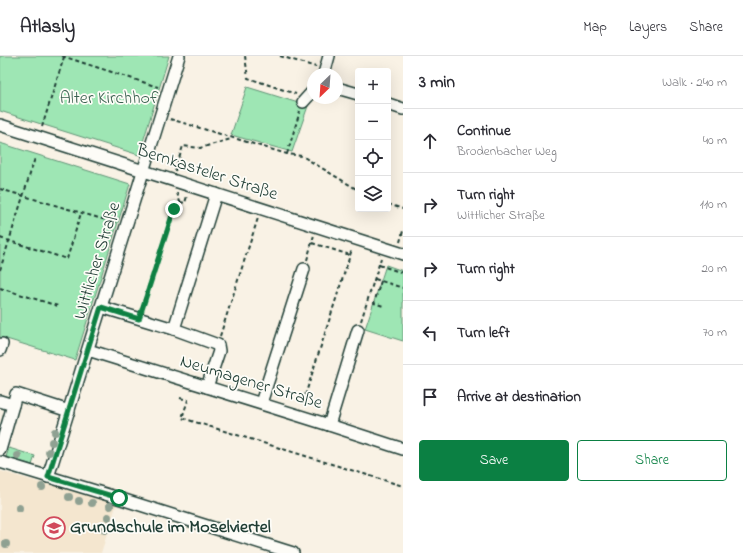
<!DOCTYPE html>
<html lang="en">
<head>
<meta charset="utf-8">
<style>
	:root { --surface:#fff; --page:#f7f7f7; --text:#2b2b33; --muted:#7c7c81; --line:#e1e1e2; --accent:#0b8043 }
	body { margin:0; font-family:"Indie Flower",sans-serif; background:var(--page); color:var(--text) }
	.controls { position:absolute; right:12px; top:12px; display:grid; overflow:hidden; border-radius:4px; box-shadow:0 4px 16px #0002 }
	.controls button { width:36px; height:36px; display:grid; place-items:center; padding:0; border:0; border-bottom:1px solid var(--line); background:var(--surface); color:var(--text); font:20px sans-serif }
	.compass { position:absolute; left:307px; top:12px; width:36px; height:36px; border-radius:50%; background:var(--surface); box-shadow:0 4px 16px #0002; rotate:205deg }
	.stop { position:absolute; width:12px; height:12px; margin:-9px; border:3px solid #0b8043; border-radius:50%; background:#fff }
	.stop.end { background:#0b8043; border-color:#fff; box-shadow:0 1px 4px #0008 }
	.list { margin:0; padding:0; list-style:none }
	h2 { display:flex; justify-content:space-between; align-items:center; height:52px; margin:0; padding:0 16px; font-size:17px }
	h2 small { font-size:13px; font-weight:400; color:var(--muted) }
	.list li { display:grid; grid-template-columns:26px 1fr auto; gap:12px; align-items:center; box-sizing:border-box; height:64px; padding:0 16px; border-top:1px solid var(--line) }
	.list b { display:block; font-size:15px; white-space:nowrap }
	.list p { margin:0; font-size:13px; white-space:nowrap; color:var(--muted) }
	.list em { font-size:13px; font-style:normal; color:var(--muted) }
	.actions { display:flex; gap:8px; padding:12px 16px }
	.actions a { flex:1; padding:9px 0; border:1px solid var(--accent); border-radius:4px; text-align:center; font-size:14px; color:var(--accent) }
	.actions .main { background:var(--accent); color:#fff }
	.icon { flex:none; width:22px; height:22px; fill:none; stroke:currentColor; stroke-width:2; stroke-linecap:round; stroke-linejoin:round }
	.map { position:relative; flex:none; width:403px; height:497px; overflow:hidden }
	header { display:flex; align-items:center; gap:24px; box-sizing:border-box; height:56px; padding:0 20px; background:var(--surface); border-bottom:1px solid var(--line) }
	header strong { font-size:19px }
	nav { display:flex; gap:22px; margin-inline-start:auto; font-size:14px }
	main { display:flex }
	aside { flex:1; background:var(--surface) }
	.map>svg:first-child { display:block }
</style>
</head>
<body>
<header>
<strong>Atlasly</strong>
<nav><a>Map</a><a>Layers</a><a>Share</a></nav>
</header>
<main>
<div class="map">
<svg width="403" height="497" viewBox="0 0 403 497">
	<rect width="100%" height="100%" fill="#f9f2e5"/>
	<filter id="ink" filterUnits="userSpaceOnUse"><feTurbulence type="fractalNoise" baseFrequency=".025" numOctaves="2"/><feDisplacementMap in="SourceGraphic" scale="8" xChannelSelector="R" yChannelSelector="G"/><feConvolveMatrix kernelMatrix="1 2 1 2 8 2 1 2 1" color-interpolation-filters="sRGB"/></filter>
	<g filter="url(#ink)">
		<path fill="#f4e6cf" d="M0,415L41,427L62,431L117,447L101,497H0Z"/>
		<g fill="#9ee6b4" stroke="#5e9274">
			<path d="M0,0H169L139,99L0,55Z"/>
			<path d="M247,31L308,50L292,96L231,79Z"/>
			<path d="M0,87L130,128L75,304L0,281Z"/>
			<path d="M386,209L403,215V285L365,273Z"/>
			<path d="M9,392L35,400L32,409L6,401Z"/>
		</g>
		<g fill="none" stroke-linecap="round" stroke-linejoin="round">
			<g stroke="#1f3d34" stroke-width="14">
				<g id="minor">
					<path d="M324,18L329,0"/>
					<path d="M337,32L358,38"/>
					<path d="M303,46L313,35"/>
					<path d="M388,48L403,53"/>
					<path d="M0,69L403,198"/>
					<path d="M101,251L174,273"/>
					<path d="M0,294L2,288"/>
					<path d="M88,294L329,369L403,393"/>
					<path d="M207,331L219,295L218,289L174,273L216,138"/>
					<path d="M0,345L13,349L0,394"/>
					<path d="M261,347L304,213"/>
					<path d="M13,349L16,338L69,355"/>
					<path d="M329,369L358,274"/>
					<path d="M0,406L115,441L293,497"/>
					<path d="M48,421L179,0"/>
				</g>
			</g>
			<g stroke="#1f3d34" stroke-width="2" stroke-dasharray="4 3" stroke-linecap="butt">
				<path d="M62,0L158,31"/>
				<path d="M245,0L248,22L296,38"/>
				<path d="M280,0L316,11"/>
				<path d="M170,63L287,98L302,100L358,134"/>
				<path d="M42,71L64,1"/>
				<path d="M287,98L300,55"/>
				<path d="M175,115L183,90L200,92L231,83"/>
				<path d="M0,133L116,167"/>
				<path d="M180,146L185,147L187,140"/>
				<path d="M388,148L403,153"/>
				<path d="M0,182L67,203L81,157"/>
				<path d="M400,186L403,175"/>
				<path d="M312,187L350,199"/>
				<path d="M307,204L314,179"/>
				<path d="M379,209L403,217"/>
				<path d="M0,214L35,102"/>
				<path d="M375,223L403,232"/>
				<path d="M381,225L374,247L383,250"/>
				<path d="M0,232L58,250"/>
				<path d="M142,252L174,153L180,146L177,137"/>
				<path d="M361,265L381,202"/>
				<path d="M220,280L258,162"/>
				<path d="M180,342L188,344L182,362L403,430"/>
				<path d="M303,346L352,193"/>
			</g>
			<use href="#minor" stroke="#fdfcf7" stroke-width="11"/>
		</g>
		<g fill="#8fa192">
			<circle cx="55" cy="376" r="4"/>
			<circle cx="52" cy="386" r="4"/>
			<circle cx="49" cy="396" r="4"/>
			<circle cx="18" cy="400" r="4"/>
			<circle cx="42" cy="431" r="4"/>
			<circle cx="69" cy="441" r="4"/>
			<circle cx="79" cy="445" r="4"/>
			<circle cx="92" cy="447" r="4"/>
			<circle cx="110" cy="450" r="4"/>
			<circle cx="19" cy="452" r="4"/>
			<circle cx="108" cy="461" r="4"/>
			<circle cx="105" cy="474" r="4"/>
			<circle cx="6" cy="488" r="4"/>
		</g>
	</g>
	<g fill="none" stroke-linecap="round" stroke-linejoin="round" filter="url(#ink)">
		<path stroke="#0b8043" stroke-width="5" d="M119,442L48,421L101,251L139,263L174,153"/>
	</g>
	<defs>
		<g id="school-ring" transform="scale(1.15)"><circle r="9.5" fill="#fdfcf7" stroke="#d1495b" stroke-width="1.5"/><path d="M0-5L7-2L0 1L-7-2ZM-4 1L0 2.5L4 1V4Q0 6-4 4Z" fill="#d1495b"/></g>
	</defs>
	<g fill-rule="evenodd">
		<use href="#school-ring" x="54" y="472"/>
	</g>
	<g text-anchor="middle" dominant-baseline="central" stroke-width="3.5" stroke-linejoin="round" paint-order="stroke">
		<g font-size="18" fill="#385f4e" stroke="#fdfcf7">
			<text x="109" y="43">Alter Kirchhof</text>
		</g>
		<g font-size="18" fill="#1f3d34" stroke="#fdfcf7">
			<text transform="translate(207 117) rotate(18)">Bernkasteler Straße</text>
			<text transform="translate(98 205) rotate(-73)">Wittlicher Straße</text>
			<text transform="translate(251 327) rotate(17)">Neumagener Straße</text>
		</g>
		<g font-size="18" font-weight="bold" fill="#1f3d34" stroke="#fdfcf7" text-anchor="start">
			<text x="70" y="472">Grundschule im Moselviertel</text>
		</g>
	</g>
</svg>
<div class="controls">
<button>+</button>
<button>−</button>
<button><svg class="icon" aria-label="locate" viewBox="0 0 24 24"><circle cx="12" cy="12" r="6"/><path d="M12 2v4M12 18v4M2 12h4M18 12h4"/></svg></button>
<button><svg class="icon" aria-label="layers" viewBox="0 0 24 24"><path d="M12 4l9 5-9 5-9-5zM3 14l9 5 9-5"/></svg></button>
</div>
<svg class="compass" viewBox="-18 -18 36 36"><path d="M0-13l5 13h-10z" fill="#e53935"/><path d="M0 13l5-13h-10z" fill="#7c7c81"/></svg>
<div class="stop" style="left:119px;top:442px"></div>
<div class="stop end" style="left:174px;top:153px"></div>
</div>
<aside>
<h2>3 min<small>Walk · 240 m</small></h2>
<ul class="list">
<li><svg class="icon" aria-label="ahead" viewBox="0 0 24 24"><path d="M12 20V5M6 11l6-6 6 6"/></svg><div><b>Continue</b><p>Brodenbacher Weg</p></div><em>40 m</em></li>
<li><svg class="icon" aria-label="right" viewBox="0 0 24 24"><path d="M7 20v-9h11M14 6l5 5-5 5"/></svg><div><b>Turn right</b><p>Wittlicher Straße</p></div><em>110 m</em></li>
<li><svg class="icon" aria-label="right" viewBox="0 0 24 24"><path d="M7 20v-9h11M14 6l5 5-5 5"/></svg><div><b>Turn right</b></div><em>20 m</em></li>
<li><svg class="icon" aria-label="left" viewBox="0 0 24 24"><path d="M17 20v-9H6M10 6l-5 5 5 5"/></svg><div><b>Turn left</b></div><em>70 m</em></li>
<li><svg class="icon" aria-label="arrive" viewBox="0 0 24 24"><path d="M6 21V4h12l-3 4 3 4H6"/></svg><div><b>Arrive at destination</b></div></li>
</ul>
<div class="actions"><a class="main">Save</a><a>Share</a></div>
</aside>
</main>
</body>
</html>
